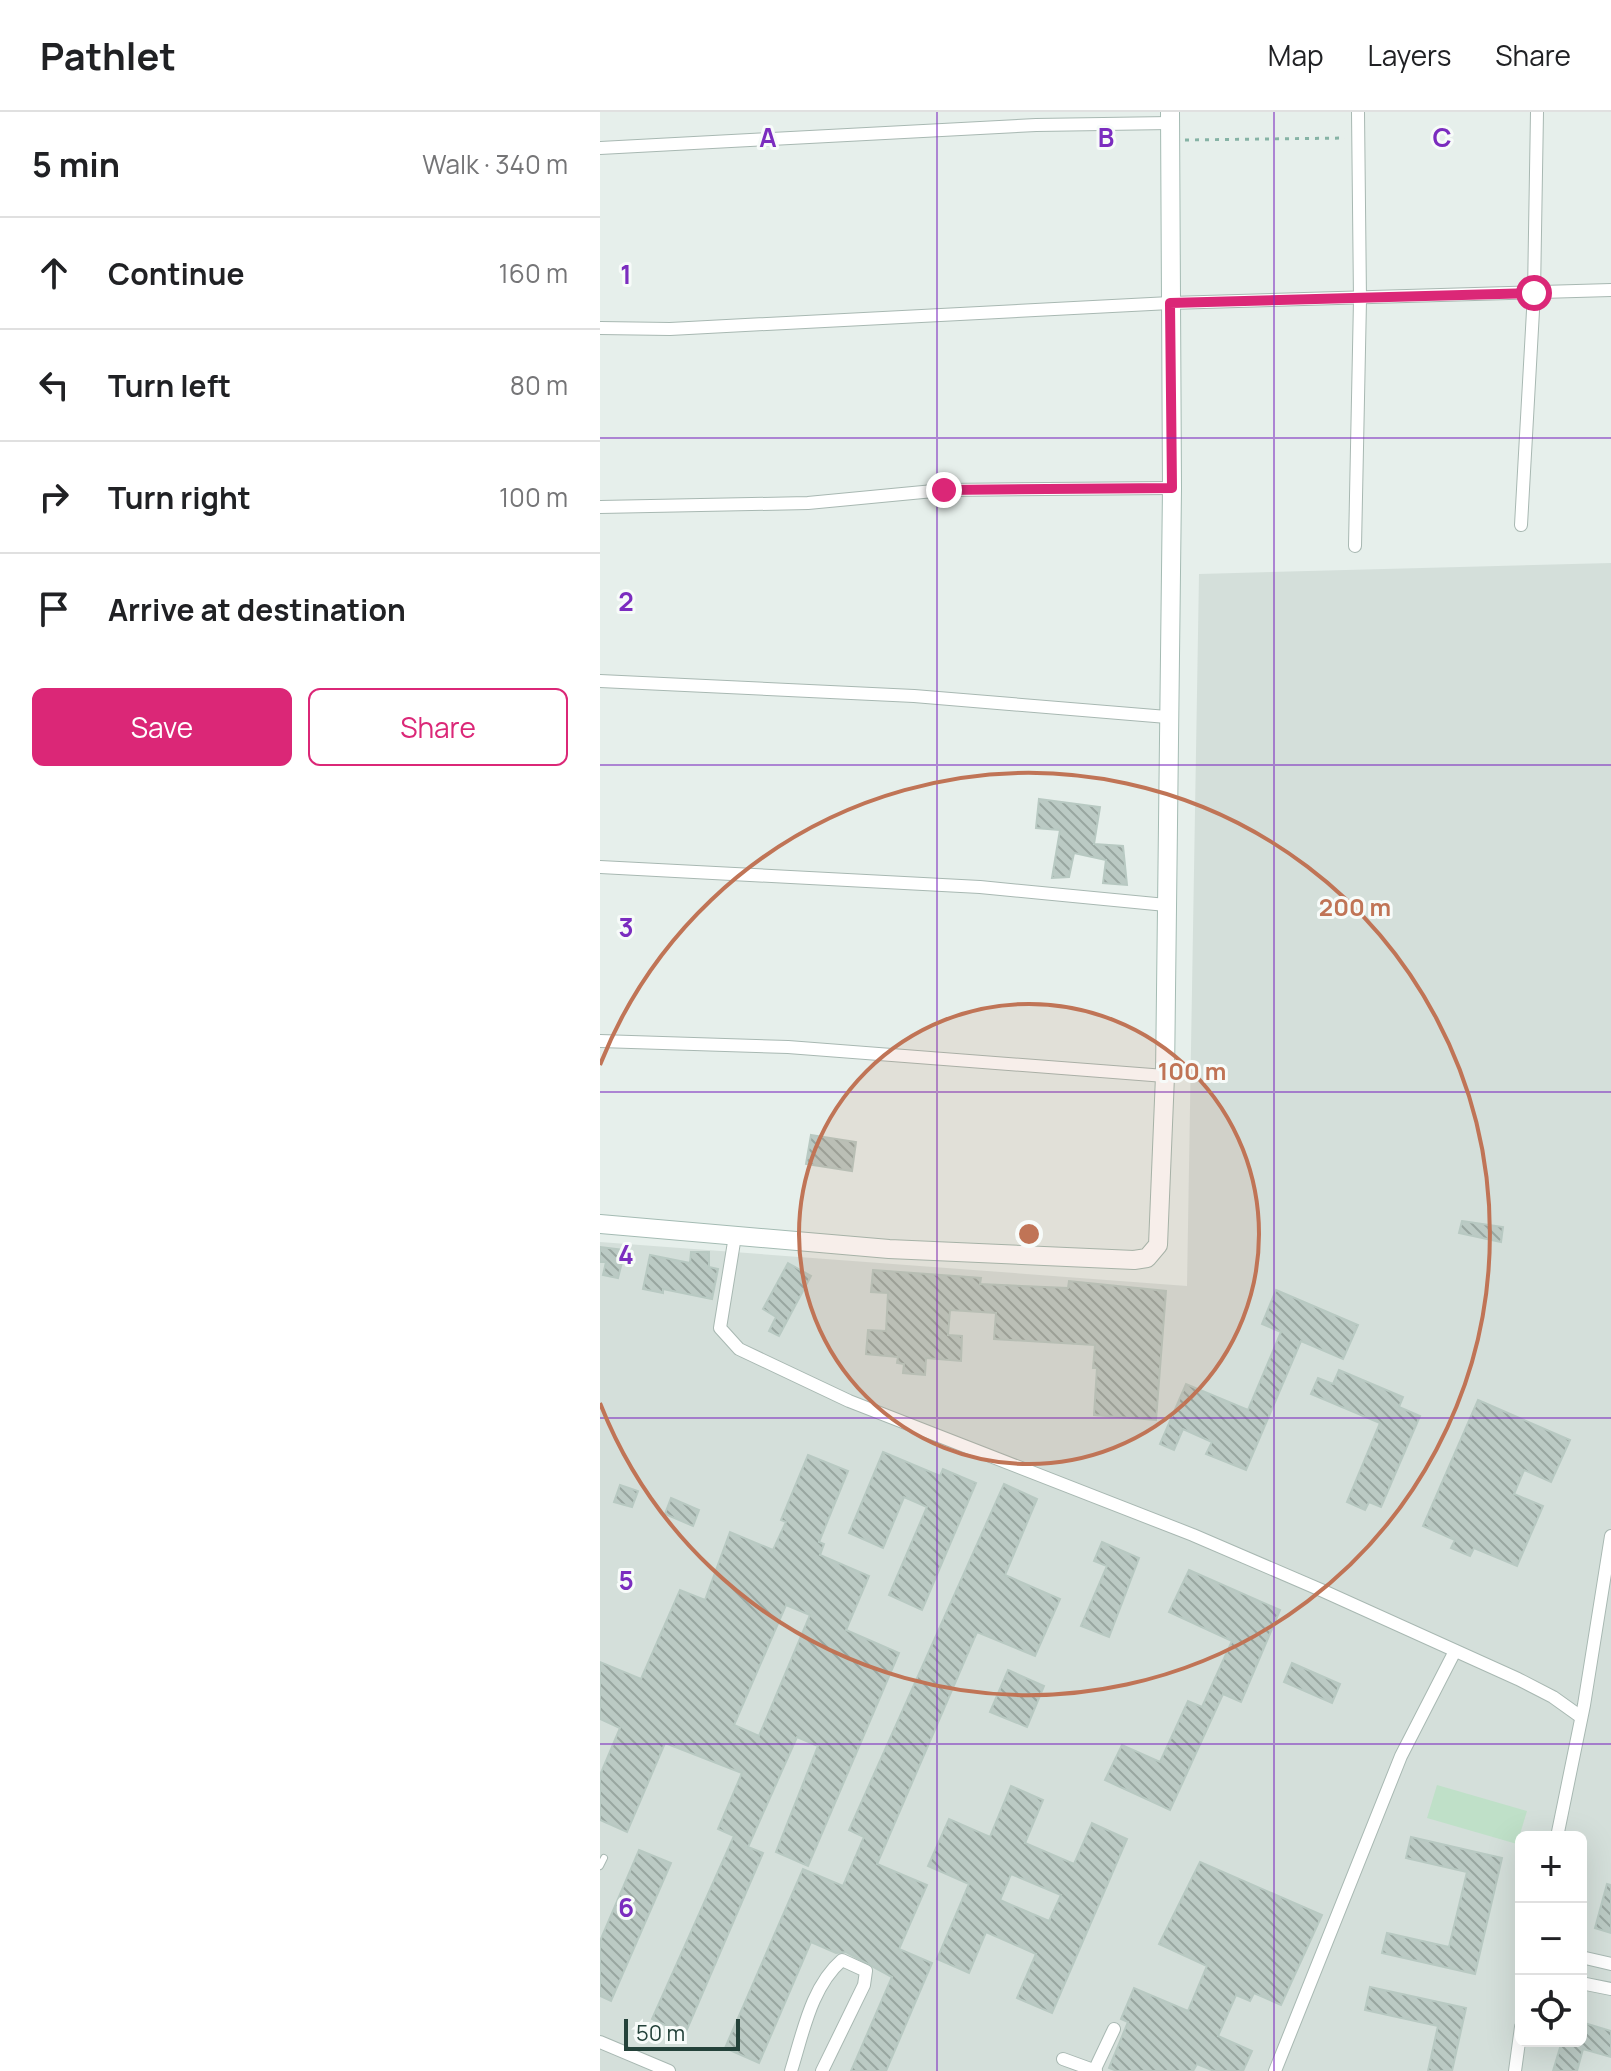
<!DOCTYPE html>
<html lang="en">
<head>
<meta charset="utf-8">
<style>
	:root { --surface:#fff; --page:#f2f2f2; --text:#202124; --muted:#757577; --line:#e0e0e0; --accent:#db2777 }
	body { margin:0; font-family:Manrope,sans-serif; background:var(--page); color:var(--text) }
	.controls { position:absolute; right:24px; bottom:24px; display:grid; overflow:hidden; border-radius:12px; box-shadow:0 8px 32px #0002 }
	.controls button { width:72px; height:72px; display:grid; place-items:center; padding:0; border:0; border-bottom:2px solid var(--line); background:var(--surface); color:var(--text); font:40px sans-serif }
	.scale { position:absolute; left:24px; bottom:20px; width:116px; box-sizing:border-box; padding-left:8px; border:4px solid #24423a; border-top:0; font-size:22px; line-height:28px; white-space:nowrap; color:#24423a; -webkit-text-stroke:6px #f7fbf9; paint-order:stroke }
	.stop { position:absolute; width:24px; height:24px; margin:-18px; border:6px solid #db2777; border-radius:50%; background:#fff }
	.stop.end { background:#db2777; border-color:#fff; box-shadow:0 2px 8px #0008 }
	.list { margin:0; padding:0; list-style:none }
	h2 { display:flex; justify-content:space-between; align-items:center; height:104px; margin:0; padding:0 32px; font-size:34px }
	h2 small { font-size:26px; font-weight:400; color:var(--muted) }
	.list li { display:grid; grid-template-columns:52px 1fr auto; gap:24px; align-items:center; box-sizing:border-box; height:112px; padding:0 32px; border-top:2px solid var(--line) }
	.list b { display:block; font-size:30px; white-space:nowrap }
	.list em { font-size:26px; font-style:normal; color:var(--muted) }
	.actions { display:flex; gap:16px; padding:24px 32px }
	.actions a { flex:1; padding:18px 0; border:2px solid var(--accent); border-radius:12px; text-align:center; font-size:28px; color:var(--accent) }
	.actions .main { background:var(--accent); color:#fff }
	.icon { flex:none; width:44px; height:44px; fill:none; stroke:currentColor; stroke-width:2; stroke-linecap:round; stroke-linejoin:round }
	.map { position:relative; flex:none; width:1011px; height:1959px; overflow:hidden }
	header { display:flex; align-items:center; gap:48px; box-sizing:border-box; height:112px; padding:0 40px; background:var(--surface); border-bottom:2px solid var(--line) }
	header strong { font-size:38px }
	nav { display:flex; gap:44px; margin-inline-start:auto; font-size:28px }
	main { display:flex }
	aside { flex:1; background:var(--surface) }
	.map>svg:first-child { display:block }
</style>
</head>
<body>
<header>
<strong>Pathlet</strong>
<nav><a>Map</a><a>Layers</a><a>Share</a></nav>
</header>
<main>
<aside>
<h2>5 min<small>Walk · 340 m</small></h2>
<ul class="list">
<li><svg class="icon" aria-label="ahead" viewBox="0 0 24 24"><path d="M12 20V5M6 11l6-6 6 6"/></svg><div><b>Continue</b></div><em>160 m</em></li>
<li><svg class="icon" aria-label="left" viewBox="0 0 24 24"><path d="M17 20v-9H6M10 6l-5 5 5 5"/></svg><div><b>Turn left</b></div><em>80 m</em></li>
<li><svg class="icon" aria-label="right" viewBox="0 0 24 24"><path d="M7 20v-9h11M14 6l5 5-5 5"/></svg><div><b>Turn right</b></div><em>100 m</em></li>
<li><svg class="icon" aria-label="arrive" viewBox="0 0 24 24"><path d="M6 21V4h12l-3 4 3 4H6"/></svg><div><b>Arrive at destination</b></div></li>
</ul>
<div class="actions"><a class="main">Save</a><a>Share</a></div>
</aside>
<div class="map">
<svg width="1011" height="1959" viewBox="0 0 1011 1959">
	<defs>
		<pattern id="building-back-hatch" width="6" height="6" patternUnits="userSpaceOnUse" patternTransform="scale(2)"><rect width="6" height="6" fill="#bbcac4"/><path d="M-1 5l2 2M0 0l6 6M5-1l2 2" fill="none" stroke="#98a6a0"/></pattern>
	</defs>
	<rect width="100%" height="100%" fill="#e6efeb"/>
	<path fill="#d4dfda" fill-rule="evenodd" d="M1011,451V1959H0V1130L587,1174L599,462ZM921,1725H981V1929H921Z"/>
	<path fill="#bfe0c8" d="M837,1673L927,1699L917,1732L827,1706Z"/>
	<g fill="url(#building-back-hatch)" stroke="#b8c9c2" stroke-width="2" fill-rule="evenodd">
		<path d="M439,687L500,695L494,732L523,734L527,773L503,771L506,748L474,741L469,765L452,766L460,718L436,716Z"/>
		<path d="M211,1023L256,1030L252,1059L206,1052Z"/>
		<path d="M862,1109L903,1115L901,1130L859,1121Z"/>
		<path d="M0,1135L25,1138L18,1166L3,1163L6,1150H0Z"/>
		<path d="M91,1140H109V1155L118,1157L112,1187L63,1177V1181L43,1177L50,1143L90,1151Z"/>
		<path d="M188,1151L211,1164L179,1224L169,1219L176,1205L163,1197Z"/>
		<path d="M273,1158L381,1166L380,1172L468,1176L469,1169L566,1179L556,1308L494,1303L497,1256H493L495,1233L394,1227L396,1201L350,1198L348,1223L362,1224L361,1249L326,1246L325,1263L303,1261L304,1252L297,1251L298,1245L266,1242L268,1218L286,1219L288,1181L271,1180Z"/>
		<path d="M676,1178L758,1213L743,1247L701,1229L646,1358L606,1342L612,1330L583,1317L574,1338L560,1332L586,1272L648,1298L681,1220L662,1212Z"/>
		<path d="M739,1258L803,1285L799,1295L820,1304L781,1395L769,1390L765,1398L747,1390L780,1311L711,1282L718,1266L733,1272Z"/>
		<path d="M878,1288L970,1328L951,1370L924,1358L914,1382L943,1394L917,1454L874,1436L870,1444L851,1436L855,1428L823,1414Z"/>
		<path d="M283,1340L340,1364L343,1357L376,1371L322,1498L289,1483L327,1395L304,1385L283,1436L249,1421Z"/>
		<path d="M208,1343L248,1359L219,1430L224,1432L220,1443L269,1464L246,1518L299,1541L208,1754L176,1740L218,1634L197,1625L148,1735L163,1741L85,1922L52,1907L134,1724L118,1717L142,1661L65,1631L27,1720L0,1708V1663L20,1616L0,1607V1550L41,1567L80,1478L105,1488L130,1420L173,1438L186,1410L181,1408ZM186,1493L210,1503L159,1624L134,1613Z"/>
		<path d="M404,1372L437,1387L405,1463L460,1487L435,1544L377,1520L277,1752L327,1773L299,1837L332,1851L286,1959H251L292,1865L246,1840L236,1841L211,1830L159,1951L125,1936L203,1757L243,1774L264,1725L249,1718Z"/>
		<path d="M20,1373L38,1379L32,1395L14,1390Z"/>
		<path d="M71,1386L99,1398L93,1414L65,1402Z"/>
		<path d="M502,1430L539,1446L509,1525L481,1514L507,1454L494,1449Z"/>
		<path d="M589,1458L680,1498L641,1590L623,1582L570,1698L505,1668L522,1633L560,1650L588,1589L602,1595L632,1529L569,1500Z"/>
		<path d="M692,1551L740,1572L732,1591L684,1570Z"/>
		<path d="M408,1558L444,1574L427,1615L390,1600Z"/>
		<path d="M411,1674L443,1688L425,1731L474,1752L492,1711L527,1727L452,1901L417,1886L436,1842L386,1820L369,1861L337,1847L369,1772L328,1754L349,1707L390,1725ZM411,1762L461,1783L449,1809L400,1788Z"/>
		<path d="M811,1725L902,1746L875,1862L782,1841L787,1821L849,1835L867,1760L806,1746Z"/>
		<path d="M39,1738L71,1751L11,1889L0,1884V1829Z"/>
		<path d="M600,1750L722,1803L681,1893L654,1881L650,1889L636,1883L618,1924L652,1939L643,1959H614L597,1952L593,1959H517L509,1956L528,1910L521,1907L534,1876L588,1899L607,1854L559,1832Z"/>
		<path d="M1007,1772L1011,1773V1821L995,1816Z"/>
		<path d="M770,1875L866,1896L852,1959H828L838,1914L765,1898Z"/>
		<path d="M981,1910L1011,1919V1945L983,1937L977,1959H953L962,1929H981Z"/>
	</g>
	<g fill="none" stroke-linecap="round" stroke-linejoin="round">
		<g stroke="#a8b8b2" stroke-width="8">
			<path id="lane" d="M0,1754L4,1746"/>
		</g>
		<g stroke="#a8b8b2" stroke-width="14">
			<g id="street">
				<path d="M0,36L436,13L570,11"/>
				<path d="M0,216L70,217L570,191L1011,178"/>
				<path d="M0,395L208,391L344,378L572,376"/>
				<path d="M921,413L934,181L937,0"/>
				<path d="M755,434L760,188L758,0"/>
				<path d="M0,569L314,584L567,605"/>
				<path d="M0,755L380,775L566,793"/>
				<path d="M0,929L188,935L565,964"/>
				<path d="M135,1124L120,1216L139,1237L249,1289L593,1423L721,1478L918,1567L953,1585L981,1605"/>
				<path d="M957,1725L984,1593L1011,1424"/>
				<path d="M981,1845L1011,1852"/>
				<path d="M981,1871L1011,1877"/>
				<path d="M0,1930L69,1959"/>
				<path d="M463,1947L496,1959"/>
				<path d="M191,1959C203,1921 211,1875 242,1848L266,1859L264,1873L222,1959"/>
				<path d="M494,1959L514,1917"/>
				<path d="M675,1959L801,1644L855,1539"/>
				<path d="M915,1959L921,1915"/>
			</g>
		</g>
		<g stroke="#a4bbb3" stroke-width="20">
			<path id="secondary" d="M0,1112L289,1137L534,1148L547,1146L558,1133L565,964L572,376L570,0"/>
		</g>
		<path stroke="#86b3a5" stroke-width="3" stroke-dasharray="4 6" stroke-linecap="butt" d="M585,28L745,26"/>
		<use href="#lane" stroke="#fff" stroke-width="6"/>
		<use href="#street" stroke="#fff" stroke-width="12"/>
		<use href="#secondary" stroke="#fff" stroke-width="18"/>
	</g>
	<g fill="none" stroke-linecap="round" stroke-linejoin="round">
		<path stroke="#db2777" stroke-width="10" d="M344,378L572,376L570,191L934,181"/>
	</g>
	<path fill="none" stroke="#7b2cbf" stroke-width="2" stroke-opacity="0.55" d="M337,0V1959M674,0V1959M0,326H1011M0,653H1011M0,980H1011M0,1306H1011M0,1632H1011"/>
	<circle cx="429" cy="1122" r="230" fill="#c07456" fill-opacity=".12"/>
	<g fill="none" stroke="#c07456" stroke-width="4">
		<circle cx="429" cy="1122" r="230"/>
		<path d="M0 953A461 461 0 1 1 0 1291"/>
	</g>
	<g font-size="26" text-anchor="middle" font-weight="bold" fill="#7b2cbf" stroke="#f7fbf9" stroke-width="6" stroke-linejoin="round" paint-order="stroke">
		<text x="168" y="35">A</text>
		<text x="506" y="35">B</text>
		<text x="842" y="35">C</text>
		<text x="26" y="172">1</text>
		<text x="26" y="499">2</text>
		<text x="26" y="825">3</text>
		<text x="26" y="1152">4</text>
		<text x="26" y="1478">5</text>
		<text x="26" y="1805">6</text>
	</g>
	<circle cx="429" cy="1122" r="12" fill="#c07456" stroke="#f7fbf9" stroke-width="4"/>
	<g font-size="24" text-anchor="middle" font-weight="bold" fill="#c07456" stroke="#f7fbf9" stroke-width="6" stroke-linejoin="round" paint-order="stroke">
		<text x="755" y="804">200 m</text>
		<text x="592" y="968">100 m</text>
	</g>
</svg>
<div class="controls">
<button>+</button>
<button>−</button>
<button><svg class="icon" aria-label="locate" viewBox="0 0 24 24"><circle cx="12" cy="12" r="6"/><path d="M12 2v4M12 18v4M2 12h4M18 12h4"/></svg></button>
</div>
<div class="scale">50 m</div>
<div class="stop" style="left:934px;top:181px"></div>
<div class="stop end" style="left:344px;top:378px"></div>
</div>
</main>
</body>
</html>
